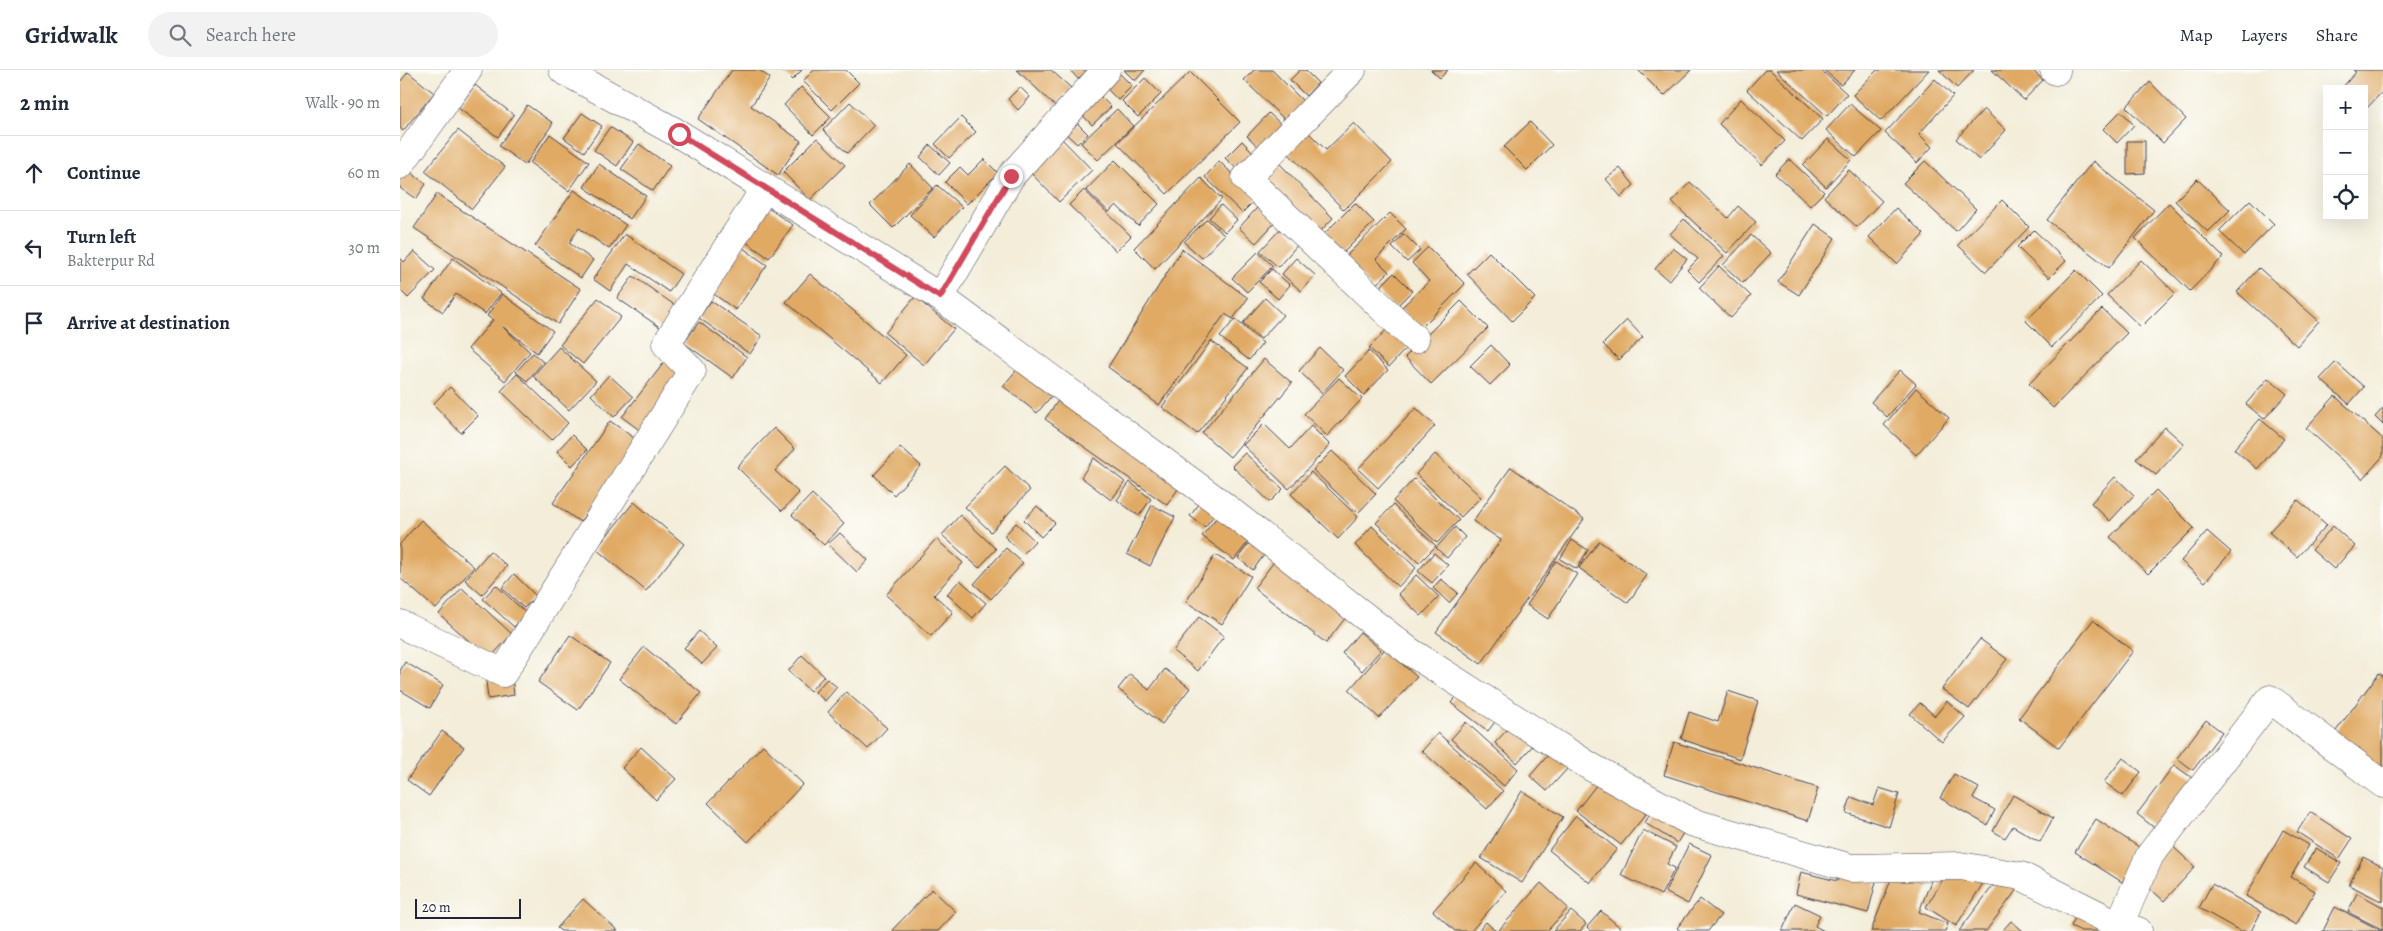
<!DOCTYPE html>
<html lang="en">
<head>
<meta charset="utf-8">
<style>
	:root { --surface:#fff; --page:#f2f2f3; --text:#1f2937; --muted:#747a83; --line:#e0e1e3 }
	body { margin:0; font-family:Alegreya,serif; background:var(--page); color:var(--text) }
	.controls { position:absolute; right:15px; top:15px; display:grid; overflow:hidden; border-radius:0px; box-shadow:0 5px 20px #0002 }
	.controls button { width:45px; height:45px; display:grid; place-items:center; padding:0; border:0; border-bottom:1px solid var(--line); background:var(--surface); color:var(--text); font:25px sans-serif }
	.scale { position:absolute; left:15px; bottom:12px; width:106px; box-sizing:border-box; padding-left:5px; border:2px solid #22223b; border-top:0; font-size:14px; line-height:18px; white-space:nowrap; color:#22223b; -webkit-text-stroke:4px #fdfcf7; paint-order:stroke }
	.stop { position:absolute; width:15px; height:15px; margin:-11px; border:4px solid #d1495b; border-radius:50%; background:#fff }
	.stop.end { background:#d1495b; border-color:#fff; box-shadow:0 1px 5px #0008 }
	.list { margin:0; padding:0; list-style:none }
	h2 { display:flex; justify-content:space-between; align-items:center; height:65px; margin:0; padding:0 20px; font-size:21px }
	h2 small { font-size:16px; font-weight:400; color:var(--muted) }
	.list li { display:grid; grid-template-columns:32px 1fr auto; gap:15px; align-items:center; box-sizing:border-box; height:75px; padding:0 20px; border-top:1px solid var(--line) }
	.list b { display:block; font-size:19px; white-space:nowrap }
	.list p { margin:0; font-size:16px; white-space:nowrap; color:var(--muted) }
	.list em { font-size:16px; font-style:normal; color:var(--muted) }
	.icon { flex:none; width:28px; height:28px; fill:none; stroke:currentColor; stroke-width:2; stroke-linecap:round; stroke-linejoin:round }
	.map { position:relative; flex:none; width:1983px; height:861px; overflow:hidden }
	header { display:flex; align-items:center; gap:30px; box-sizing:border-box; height:70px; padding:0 25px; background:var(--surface); border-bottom:1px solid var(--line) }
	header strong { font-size:24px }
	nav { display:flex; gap:28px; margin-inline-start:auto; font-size:18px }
	.search { width:350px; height:45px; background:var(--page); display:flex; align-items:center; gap:12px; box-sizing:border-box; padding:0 18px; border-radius:28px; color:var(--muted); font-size:19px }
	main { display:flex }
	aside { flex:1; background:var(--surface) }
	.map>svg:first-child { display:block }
</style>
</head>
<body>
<header>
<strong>Gridwalk</strong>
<div class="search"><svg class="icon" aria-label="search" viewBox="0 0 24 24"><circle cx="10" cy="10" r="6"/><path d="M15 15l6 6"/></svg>Search here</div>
<nav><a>Map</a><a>Layers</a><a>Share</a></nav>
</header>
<main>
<aside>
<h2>2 min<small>Walk · 90 m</small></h2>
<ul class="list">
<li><svg class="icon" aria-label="ahead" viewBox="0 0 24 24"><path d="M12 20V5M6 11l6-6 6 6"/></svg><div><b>Continue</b></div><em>60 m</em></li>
<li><svg class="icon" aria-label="left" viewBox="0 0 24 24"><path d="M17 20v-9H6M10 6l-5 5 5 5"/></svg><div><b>Turn left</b><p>Bakterpur Rd</p></div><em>30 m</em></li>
<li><svg class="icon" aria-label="arrive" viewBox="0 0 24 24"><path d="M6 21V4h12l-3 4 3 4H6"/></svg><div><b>Arrive at destination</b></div></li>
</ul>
</aside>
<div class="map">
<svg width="1983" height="861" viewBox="0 0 1983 861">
	<rect width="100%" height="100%" fill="#fdfcf7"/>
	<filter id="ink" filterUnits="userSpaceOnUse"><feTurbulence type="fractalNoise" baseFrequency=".02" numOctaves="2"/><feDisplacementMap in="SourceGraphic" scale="10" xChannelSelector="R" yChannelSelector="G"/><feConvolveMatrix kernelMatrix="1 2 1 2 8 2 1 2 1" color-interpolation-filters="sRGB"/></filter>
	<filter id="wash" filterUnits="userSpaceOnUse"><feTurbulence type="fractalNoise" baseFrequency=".0096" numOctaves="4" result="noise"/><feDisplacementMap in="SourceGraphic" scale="20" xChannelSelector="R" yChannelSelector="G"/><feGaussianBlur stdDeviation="1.12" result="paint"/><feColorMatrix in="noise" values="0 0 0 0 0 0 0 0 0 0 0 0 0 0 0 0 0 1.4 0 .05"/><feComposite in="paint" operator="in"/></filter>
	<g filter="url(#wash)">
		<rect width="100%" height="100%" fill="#f3edd9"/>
		<g id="blocks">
			<g fill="#e0aa65">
				<path d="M332,0H359L370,8L351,36L401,71L378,105L298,49Z"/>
				<path d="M382,0H402L392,10Z"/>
				<path d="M414,0H446L459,13L432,40L403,11Z"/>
				<path d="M617,0H651L671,18L655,36Z"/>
				<path d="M670,0H688L678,9Z"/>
				<path d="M724,0H745L735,11Z"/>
				<path d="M854,0H872L904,32L886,51L844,10Z"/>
				<path d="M900,0H905L918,13L906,26L890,10Z"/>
				<path d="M1031,0H1048L1040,8Z"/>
				<path d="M1238,0H1291L1264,26Z"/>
				<path d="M1365,0H1370L1423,49L1402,71L1347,20Z"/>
				<path d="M1376,0H1421L1447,24L1427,46Z"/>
				<path d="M1424,0H1455L1441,15Z"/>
				<path d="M1477,0H1529L1481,51L1453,25Z"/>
				<path d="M1539,0H1574L1557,18Z"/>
				<path d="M1592,0H1632L1643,10L1624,30Z"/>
				<path d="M1953,0H1983V21L1964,41V19H1941L1956,2Z"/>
				<path d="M717,1L732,16L718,30L703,15Z"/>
				<path d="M8,2L34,23L3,61L0,58V12Z"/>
				<path d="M790,2L840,52L767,124L717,73Z"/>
				<path d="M745,8L761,24L738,47L722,31Z"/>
				<path d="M1535,9L1553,26L1519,64L1532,77L1517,93L1485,63Z"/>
				<path d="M1750,12L1786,49L1763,73L1726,37Z"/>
				<path d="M75,15L114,45L98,67L58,38Z"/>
				<path d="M401,17L431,47L413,65L384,35Z"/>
				<path d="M620,17L630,27L618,40L608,29Z"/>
				<path d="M695,21L711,37L692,55L677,39Z"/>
				<path d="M1341,29L1385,71L1362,95L1319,54Z"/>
				<path d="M450,32L474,55L447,83L423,60Z"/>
				<path d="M1450,34L1481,61L1456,87L1426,60Z"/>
				<path d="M127,35L153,53L125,95L99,76Z"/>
				<path d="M717,39L733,56L698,90L681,73Z"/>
				<path d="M1584,39L1606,60L1579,90L1556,69Z"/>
				<path d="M1721,41L1734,55L1717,73L1703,59Z"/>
				<path d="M182,43L202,56L184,82L164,68Z"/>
				<path d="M869,43L885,58L862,80L847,66Z"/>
				<path d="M561,47L576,62L549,88L535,74Z"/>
				<path d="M673,49L688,64L677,74L662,60Z"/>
				<path d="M1130,52L1152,75L1127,100L1104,77Z"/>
				<path d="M954,53L992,92L944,140L883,78L904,58L926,80Z"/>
				<path d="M210,57L233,72L217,96L194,80Z"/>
				<path d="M58,60L105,97L72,139L25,101Z"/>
				<path d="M150,64L189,92L169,121L130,93Z"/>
				<path d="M660,67L692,100L659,132L627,99Z"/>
				<path d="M417,68L445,95L410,130L383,102Z"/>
				<path d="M1428,69L1451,90L1426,117L1403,95Z"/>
				<path d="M842,71L857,86L841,103L825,88Z"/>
				<path d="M1727,71H1745V103L1727,104Z"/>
				<path d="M239,74L270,96L253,121L221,99Z"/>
				<path d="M530,75L550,93L539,105L520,87Z"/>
				<path d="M874,88L933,148L916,166L856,105Z"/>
				<path d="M584,89L598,103L567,134L545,112L560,97L568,105Z"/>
				<path d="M1389,89L1424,122L1410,136L1375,104Z"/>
				<path d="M715,90L759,134L738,156L716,135L709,142L686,120Z"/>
				<path d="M819,91L857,128L842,143L805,107Z"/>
				<path d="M1525,91L1576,139L1556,161L1503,113Z"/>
				<path d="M1693,91L1754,140L1709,198L1647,150Z"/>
				<path d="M199,94L246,126L230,149L184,117Z"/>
				<path d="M510,94L533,118L493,158L470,135Z"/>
				<path d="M1220,98L1234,115L1221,127L1206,109Z"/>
				<path d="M6,99L26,114L16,129L0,118V107Z"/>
				<path d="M1449,100L1482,131L1457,157L1424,127Z"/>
				<path d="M801,108L822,129L755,199L734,178Z"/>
				<path d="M1797,109L1830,140L1808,162L1775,131Z"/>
				<path d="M1290,112L1328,148L1338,136L1356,152L1327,183L1272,132Z"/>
				<path d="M537,115L562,137L534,167L510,145Z"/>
				<path d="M174,120L226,155L209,179L179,158L169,173L193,190L181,208L135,176Z"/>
				<path d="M684,120L731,166L716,181L669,135Z"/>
				<path d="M37,124L181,219L158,254L14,158Z"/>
				<path d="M864,130L881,146L856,173L839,158Z"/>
				<path d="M1602,130L1629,157L1586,202L1558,175Z"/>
				<path d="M1850,130L1874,154L1844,185L1819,161Z"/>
				<path d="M955,133L974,152L939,187L920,168Z"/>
				<path d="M1769,133L1823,187L1790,221L1735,168Z"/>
				<path d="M362,134L393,155L369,188L339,167Z"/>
				<path d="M821,135L837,150L825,162L809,148Z"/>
				<path d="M1496,138L1524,164L1497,194L1469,167Z"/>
				<path d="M990,143L1006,159L976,189L989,202L972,218L944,188Z"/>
				<path d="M807,149L824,165L802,188L784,172Z"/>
				<path d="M1284,149L1324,186L1299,212L1287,200L1298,189L1270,164Z"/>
				<path d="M1415,154L1435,168L1399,225L1378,212Z"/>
				<path d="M883,156L900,172L878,197L860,181Z"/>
				<path d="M1634,160L1666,191L1649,208L1617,177Z"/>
				<path d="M225,164L281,204L269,222L228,194L210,221L193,209Z"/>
				<path d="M1004,164L1020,180L1007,192L992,177Z"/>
				<path d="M1351,165L1371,183L1343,213L1323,195Z"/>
				<path d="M1028,177L1065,214L1020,259L1000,239L1029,211L1012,193Z"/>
				<path d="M343,178L367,195L336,240L311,222Z"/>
				<path d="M1273,178L1287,189L1269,211L1255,199Z"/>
				<path d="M782,179L848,228L833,249L825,244L759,335L708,297Z"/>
				<path d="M14,181L35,200L8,228L0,220V188L4,192Z"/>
				<path d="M858,182L873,196L847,222L832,208Z"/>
				<path d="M1089,182L1135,228L1112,251L1067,204Z"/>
				<path d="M53,188L101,223L85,244L56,224L43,242L24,229Z"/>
				<path d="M896,188L915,205L901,221L882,204Z"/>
				<path d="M1741,190L1775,223L1741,257L1707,225Z"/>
				<path d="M1319,196L1351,226L1331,248L1299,218Z"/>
				<path d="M1859,198L1919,251L1897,276L1837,222Z"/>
				<path d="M872,199L890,215L878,229L859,212Z"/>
				<path d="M1676,200L1702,226L1652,277L1626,251Z"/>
				<path d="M994,203L1012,221L995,238L977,220Z"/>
				<path d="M410,204L506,285L482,313L386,232Z"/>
				<path d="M233,206L276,236L261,258L217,228Z"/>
				<path d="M102,224L153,261L137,283L103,257L130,282L105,311L68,279L93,250L87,246Z"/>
				<path d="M515,227L554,259L524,295L485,263Z"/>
				<path d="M198,228L221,247L183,294L160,275Z"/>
				<path d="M865,228L883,245L861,269L843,253Z"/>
				<path d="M311,231L362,266L350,284L299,248Z"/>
				<path d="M1061,231L1088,258L1031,314L1005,287Z"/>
				<path d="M1702,239L1727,263L1653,338L1629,314Z"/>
				<path d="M835,249L863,273L849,290L820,267Z"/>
				<path d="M1227,250L1243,267L1219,290L1203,274Z"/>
				<path d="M299,252L347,287L333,308L284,273Z"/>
				<path d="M989,257L1009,275L989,297L969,278Z"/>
				<path d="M811,271L848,298L797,364L762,337Z"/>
				<path d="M1091,275L1110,295L1090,315L1070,296Z"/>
				<path d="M159,277L196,311L169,340L133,306Z"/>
				<path d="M920,278L943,300L922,323L899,301Z"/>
				<path d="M969,281L988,300L964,325L945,306Z"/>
				<path d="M133,283L143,292L127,311L116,302Z"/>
				<path d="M864,289L892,313L830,387L802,363Z"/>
				<path d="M266,290L286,305L242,362L222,347Z"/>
				<path d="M1936,292L1964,317L1949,334L1920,309Z"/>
				<path d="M620,296L653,324L637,343L603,316Z"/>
				<path d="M1500,300L1516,314L1487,347L1471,332Z"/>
				<path d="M117,304L168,353L152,370L101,321Z"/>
				<path d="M209,305L233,327L214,347L191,325Z"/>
				<path d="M939,308L962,329L927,366L904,344Z"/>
				<path d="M1868,308L1887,324L1864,349L1846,334Z"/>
				<path d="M50,317L78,346L61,363L33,334Z"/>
				<path d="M1516,318L1549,348L1516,385L1484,355Z"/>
				<path d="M665,321L787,406L767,435L645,349Z"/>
				<path d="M1935,326L1983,369V386L1963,409L1906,358Z"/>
				<path d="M1016,338L1035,356L978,418L958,399Z"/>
				<path d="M1983,338V355L1975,347Z"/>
				<path d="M1860,349L1884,369L1857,399L1834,379Z"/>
				<path d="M210,351L237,370L180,452L153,433Z"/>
				<path d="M864,354L890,379L911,356L930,375L889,419L843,375Z"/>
				<path d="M1765,357L1784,374L1756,405L1736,389Z"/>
				<path d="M374,358L395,379L375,401L399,423L382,441L337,397Z"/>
				<path d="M172,365L187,380L172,396L157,381Z"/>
				<path d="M500,377L521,396L494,425L474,405Z"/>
				<path d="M932,381L976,424L958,443L913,400Z"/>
				<path d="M845,383L883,419L870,432L832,396Z"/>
				<path d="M1035,384L1081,427L1061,447L1016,404Z"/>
				<path d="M694,388L725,412L711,430L681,407Z"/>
				<path d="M605,396L630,420L591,462L565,437Z"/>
				<path d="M1111,397L1184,449L1081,594L1036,562L1101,470L1073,451Z"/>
				<path d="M911,402L958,447L938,469L891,424Z"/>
				<path d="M1715,407L1734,425L1710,451L1691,433Z"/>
				<path d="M1014,409L1059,450L1037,473L993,431Z"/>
				<path d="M730,412L751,429L739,446L717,430Z"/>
				<path d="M1756,420L1794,458L1748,504L1710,467Z"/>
				<path d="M412,424L444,454L424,475L392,445Z"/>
				<path d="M806,425L821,436L805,457L790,446Z"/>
				<path d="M1898,430L1927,455L1897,487L1869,462Z"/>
				<path d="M234,432L284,474L246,521L196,479Z"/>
				<path d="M752,435L775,447L750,496L727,484Z"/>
				<path d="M993,435L1036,476L1019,493L976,453Z"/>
				<path d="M637,436L655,453L641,467L624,450Z"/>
				<path d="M824,438L855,463L834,490L802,466Z"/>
				<path d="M560,445L596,479L579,498L542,465Z"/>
				<path d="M21,450L74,497L36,539L0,508V474Z"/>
				<path d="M616,453L635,471L623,484L604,466Z"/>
				<path d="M972,456L1016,498L998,517L955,475Z"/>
				<path d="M1933,456L1955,476L1934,499L1912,480Z"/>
				<path d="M1055,457L1065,467L1047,488L1036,478Z"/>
				<path d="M1807,461L1831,482L1805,512L1781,491Z"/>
				<path d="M440,463L468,490L457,502L428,474Z"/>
				<path d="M855,465L870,477L853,500L838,488Z"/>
				<path d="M536,469L563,493L534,525L553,542L531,566L486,525Z"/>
				<path d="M1172,470L1188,480L1177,499L1160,489Z"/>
				<path d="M1199,471L1247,505L1228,533L1179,498Z"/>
				<path d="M606,478L623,493L591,529L574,514Z"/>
				<path d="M883,480L956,534L926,573L854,518Z"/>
				<path d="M90,481L107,496L82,525L65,510Z"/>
				<path d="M1034,483L1048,495L1032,513L1018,501Z"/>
				<path d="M815,485L851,506L822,554L786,532Z"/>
				<path d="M1156,491L1177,504L1148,549L1127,535Z"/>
				<path d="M114,504L136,526L124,538L102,518Z"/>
				<path d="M1016,505L1039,527L1021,546L998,524Z"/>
				<path d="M1041,509L1058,523L1049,533L1033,518Z"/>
				<path d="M560,510L586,533L573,548L547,524Z"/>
				<path d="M96,515L126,543L114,557L83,529Z"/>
				<path d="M62,518L112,564L89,589L39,544Z"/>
				<path d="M799,547L824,566L798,601L773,581Z"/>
				<path d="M1693,550L1733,581L1659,678L1619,648Z"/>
				<path d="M299,561L317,578L302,594L284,578Z"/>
				<path d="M960,562L981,580L962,601L942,583Z"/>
				<path d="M170,565L210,593L178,640L138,612Z"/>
				<path d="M1580,569L1607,589L1569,639L1542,619Z"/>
				<path d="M244,577L301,623L276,654L219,609Z"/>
				<path d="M985,579L1017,607L979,648L949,620Z"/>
				<path d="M402,585L424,606L410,621L388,601Z"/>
				<path d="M5,592L43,615L30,638L0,620V601Z"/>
				<path d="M765,599L790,618L762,654L718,619L730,604L749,620Z"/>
				<path d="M1979,603L1983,606V702L1933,665Z"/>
				<path d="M112,607L114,625L88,629L86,611Z"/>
				<path d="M427,609L437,617L425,631L415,622Z"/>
				<path d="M1067,611L1104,640L1088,661L1051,633Z"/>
				<path d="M1328,621L1358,631L1340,689L1281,669L1289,642L1318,652Z"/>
				<path d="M446,622L487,658L468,679L428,642Z"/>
				<path d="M1547,631L1565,647L1542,672L1510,644L1520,633L1535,646Z"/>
				<path d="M1806,650L1822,662L1793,700L1777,688Z"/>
				<path d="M1115,651L1137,671L1117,693L1095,673Z"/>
				<path d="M1066,652L1118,699L1104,716L1051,669Z"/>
				<path d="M42,661L64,677L29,726L7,710Z"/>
				<path d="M1038,663L1103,721L1087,739L1022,681Z"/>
				<path d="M1274,672L1418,718L1408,751L1264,705Z"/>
				<path d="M363,675L403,714L348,772L308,733Z"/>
				<path d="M241,677L276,709L256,730L222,698Z"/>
				<path d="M1150,683L1168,698L1147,721L1130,706Z"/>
				<path d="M1723,688L1741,702L1723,726L1704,712Z"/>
				<path d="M1774,695L1795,710L1757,760L1737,744Z"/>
				<path d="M1554,704L1579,718L1573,728L1595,740L1587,755L1540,728Z"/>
				<path d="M1201,709L1246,744L1221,775L1176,741Z"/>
				<path d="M1479,718L1499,724L1489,757L1446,743L1451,727L1473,735Z"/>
				<path d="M1122,721L1163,747L1122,813L1081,788Z"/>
				<path d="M1613,725L1653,748L1640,772L1613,756L1605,768L1593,761Z"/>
				<path d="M1255,735L1288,755L1277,773L1245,753Z"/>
				<path d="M1910,742L1952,769L1939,789L1897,762Z"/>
				<path d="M1176,746L1217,779L1190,813L1149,780Z"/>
				<path d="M1696,749L1742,779L1722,812L1675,782Z"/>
				<path d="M1243,760L1276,777L1267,794L1275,798L1261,825L1221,805Z"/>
				<path d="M1883,760L1909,775L1891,807L1915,821L1896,855L1846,826Z"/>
				<path d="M1768,772L1795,797L1764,831L1737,807Z"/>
				<path d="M1289,774L1312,785L1288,834L1265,822Z"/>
				<path d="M1916,778L1941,793L1929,812L1904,797Z"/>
				<path d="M1963,787L1983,797V832L1949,815Z"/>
				<path d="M1556,788L1587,807L1556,856L1526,837Z"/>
				<path d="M1499,789L1534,803L1519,842L1548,854L1545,861H1471Z"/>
				<path d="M1076,793L1106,821L1071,861H1055L1033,841Z"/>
				<path d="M1441,794L1478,804L1468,843L1396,824L1401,802L1437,811Z"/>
				<path d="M1601,805L1618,818L1586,861H1559Z"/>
				<path d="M1141,813L1168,838L1147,861H1098Z"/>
				<path d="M1812,814L1861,842L1851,861H1840L1799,838Z"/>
				<path d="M532,819L556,842L538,861H494L493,859Z"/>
				<path d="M1957,823L1983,837V860L1948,842Z"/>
				<path d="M183,829L218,861H161L157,858Z"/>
				<path d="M1300,829L1321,845L1308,861H1281L1277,858Z"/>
				<path d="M1395,833L1420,845L1415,856L1424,861H1382Z"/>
				<path d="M1682,833L1708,861H1681L1671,856Z"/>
				<path d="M1935,837L1982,861H1923Z"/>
				<path d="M1171,841L1186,854L1180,861H1153Z"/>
				<path d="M1201,841L1224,861H1191L1187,857Z"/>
				<path d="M1611,851L1623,861H1602Z"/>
				<path d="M1086,852L1096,861H1078Z"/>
			</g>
		</g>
	</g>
	<g filter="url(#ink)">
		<use href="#blocks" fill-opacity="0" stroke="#414053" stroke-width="1"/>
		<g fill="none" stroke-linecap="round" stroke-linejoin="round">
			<g stroke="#414053" stroke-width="29">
				<g id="minor">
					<path d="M163,0L279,64L540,227L816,430L1009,581L1191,697L1291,752L1451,798L1560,796L1621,806L1719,855L1738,861"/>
					<path d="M952,0L846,108L1015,269"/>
					<path d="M1654,0L1656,1"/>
					<path d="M0,95L68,0"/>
					<path d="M540,227L611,106L706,0"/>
					<path d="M0,554L103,603L292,301L266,274L365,118"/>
					<path d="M1719,855L1750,785L1870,629L1983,714"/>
				</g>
			</g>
			<use href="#minor" stroke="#fff" stroke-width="28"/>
		</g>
	</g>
	<g fill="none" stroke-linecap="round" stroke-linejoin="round" filter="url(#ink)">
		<path stroke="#d1495b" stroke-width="6" d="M279,64L540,227L611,106"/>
	</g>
</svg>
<div class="controls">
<button>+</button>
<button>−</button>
<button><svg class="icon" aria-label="locate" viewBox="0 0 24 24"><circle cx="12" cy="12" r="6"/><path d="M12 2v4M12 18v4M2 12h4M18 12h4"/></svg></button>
</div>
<div class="scale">20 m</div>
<div class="stop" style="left:279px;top:64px"></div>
<div class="stop end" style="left:611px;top:106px"></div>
</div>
</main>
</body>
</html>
